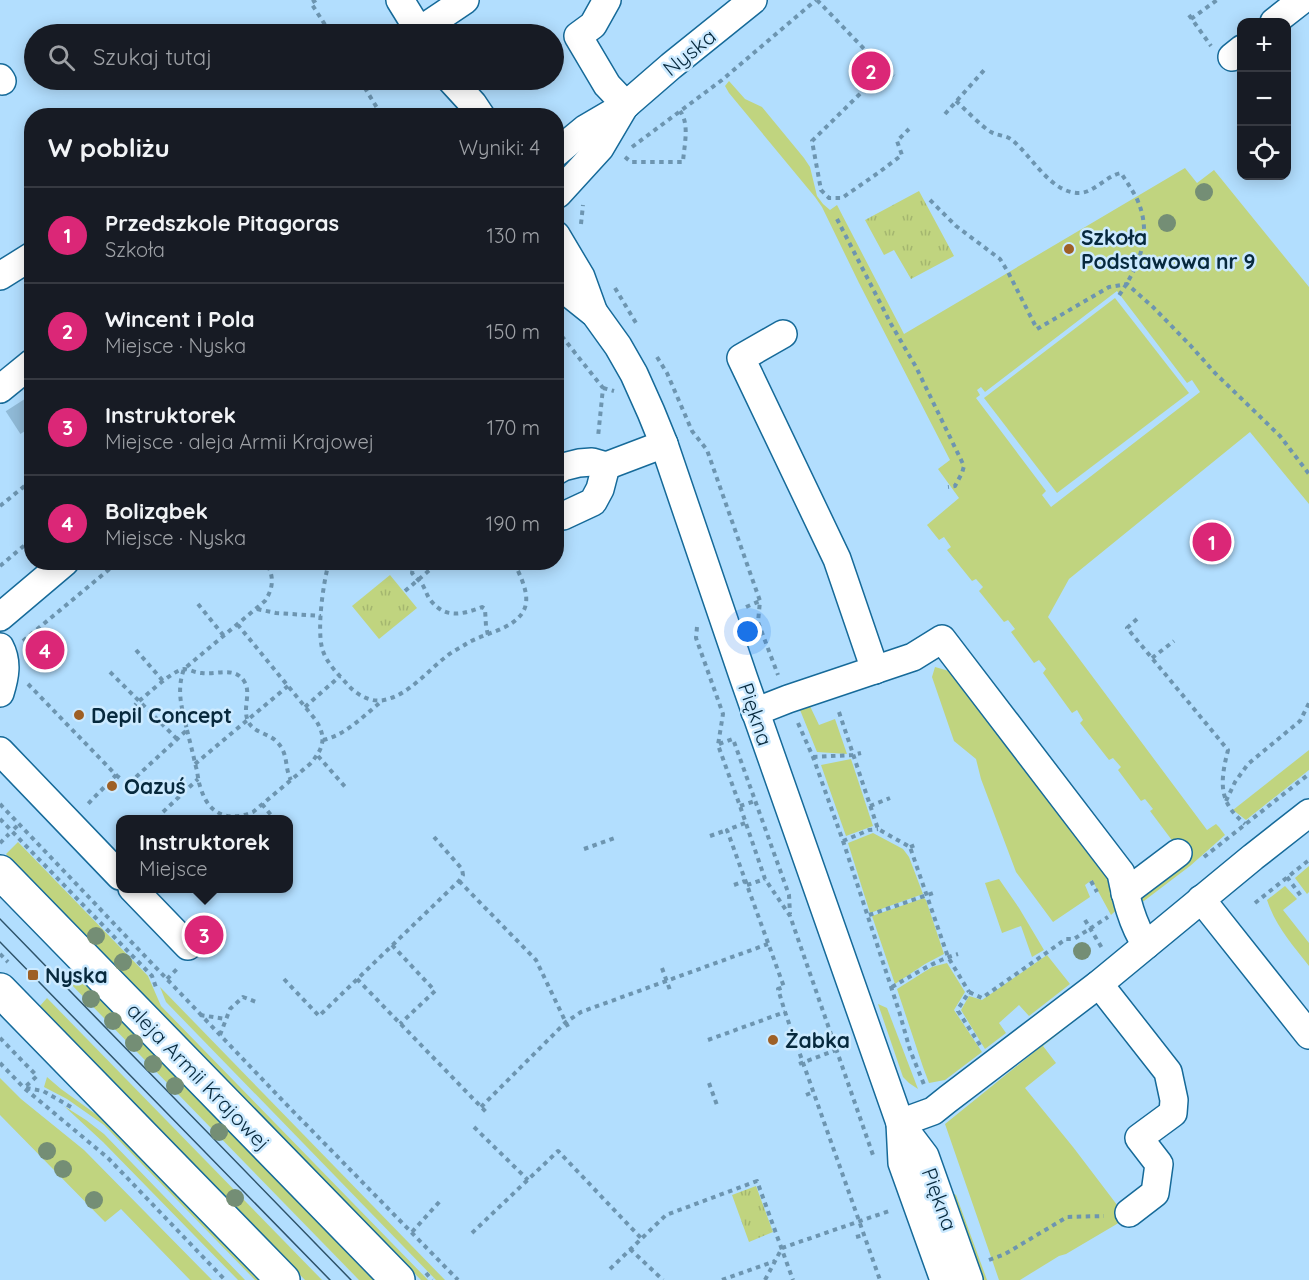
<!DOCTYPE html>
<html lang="pl">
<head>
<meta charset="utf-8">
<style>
	:root { --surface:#171b24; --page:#242831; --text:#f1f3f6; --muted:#9ea1a6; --line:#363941; --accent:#db2777 }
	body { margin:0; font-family:Quicksand,sans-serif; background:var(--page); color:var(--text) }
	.controls { position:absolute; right:18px; top:18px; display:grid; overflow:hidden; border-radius:12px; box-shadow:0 3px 15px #0003 }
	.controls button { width:54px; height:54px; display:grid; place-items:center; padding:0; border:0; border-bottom:2px solid var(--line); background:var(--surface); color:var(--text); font:30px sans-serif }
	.you { position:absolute; left:748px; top:632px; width:21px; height:21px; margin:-15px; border:4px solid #fff; border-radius:50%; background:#1a73e8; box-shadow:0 0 0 9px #1a73e833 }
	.badge { display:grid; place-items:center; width:39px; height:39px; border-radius:50%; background:var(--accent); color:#fff; font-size:20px; font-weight:700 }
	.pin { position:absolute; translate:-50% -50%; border:3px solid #fff; box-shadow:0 2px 6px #0006 }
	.popup { position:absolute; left:116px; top:815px; width:177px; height:78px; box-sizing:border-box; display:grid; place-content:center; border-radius:12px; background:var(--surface); filter:drop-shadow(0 2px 4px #0005); font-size:20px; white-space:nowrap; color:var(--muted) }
	.popup b { font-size:22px; color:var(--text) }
	.popup::after { content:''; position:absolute; left:50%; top:100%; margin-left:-12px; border:12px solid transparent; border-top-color:var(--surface) }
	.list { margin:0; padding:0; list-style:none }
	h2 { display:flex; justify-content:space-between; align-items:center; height:78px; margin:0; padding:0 24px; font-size:26px }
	h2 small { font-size:20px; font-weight:400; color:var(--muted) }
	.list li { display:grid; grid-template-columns:39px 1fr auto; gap:18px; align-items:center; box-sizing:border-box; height:96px; padding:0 24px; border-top:2px solid var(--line) }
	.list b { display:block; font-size:22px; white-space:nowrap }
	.list p { margin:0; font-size:20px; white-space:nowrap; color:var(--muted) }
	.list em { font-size:20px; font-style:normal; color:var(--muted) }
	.icon { flex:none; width:33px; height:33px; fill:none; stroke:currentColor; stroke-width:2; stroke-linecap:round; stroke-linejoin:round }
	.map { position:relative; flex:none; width:1309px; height:1280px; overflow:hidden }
	.search { position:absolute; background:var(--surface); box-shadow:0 3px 15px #0003; left:24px; top:24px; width:540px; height:66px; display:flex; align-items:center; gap:15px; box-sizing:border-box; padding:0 21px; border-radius:33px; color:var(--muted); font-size:22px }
	.panel { position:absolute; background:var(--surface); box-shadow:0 3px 15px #0003; left:24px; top:108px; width:540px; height:462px; border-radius:24px }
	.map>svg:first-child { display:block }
</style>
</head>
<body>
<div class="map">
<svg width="1309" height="1280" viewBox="0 0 1309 1280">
	<defs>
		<pattern id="park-tufts" width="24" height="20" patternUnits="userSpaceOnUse" patternTransform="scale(1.5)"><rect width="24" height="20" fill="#c0d47f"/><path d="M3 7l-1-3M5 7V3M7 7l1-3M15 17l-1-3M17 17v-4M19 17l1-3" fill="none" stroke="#a4b66f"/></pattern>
	</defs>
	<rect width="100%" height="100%" fill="#b2defe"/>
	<g fill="#c0d47f" fill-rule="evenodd">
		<path d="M729,81L745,99L762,107L804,158L810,167L817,196L823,204L830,210L837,205L904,334L1185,168L1197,183L1214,170L1309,287V504L1250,432L1069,579L1048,617L1207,830L1216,824L1219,827L1225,835L1190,866L1136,907L1134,900L1186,859L1150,811L1153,809L1145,799L1141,801L1118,770L1121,767L1113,758L1109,760L1080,723L1083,720L1077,710L1072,713L1043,673L1046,669L1039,660L1034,663L1011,632L1015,629L1008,620L1004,622L979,591L983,587L976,579L972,581L947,550L951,547L944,537L939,540L927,525L959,498L938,469L950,460L859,283L822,207L815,197L729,93L725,86ZM1117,291L1187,383L1192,380L1200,392L1051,507L1042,495L1046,491L976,398L980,395L977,390L981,387L985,392Z"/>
		<path d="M1115,298L1189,393L1057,493L984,398Z"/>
		<path d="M935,667L949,671L1021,753L1116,878L1120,907L1111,915L1092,880L1085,885L1090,897L1053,922L1016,872L981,779L976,759L954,741L932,677Z"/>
		<path d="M808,702L819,725L835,719L847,754L817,752L798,705Z"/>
		<path d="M1309,750V770L1246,820L1233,810Z"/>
		<path d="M851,759L873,826L846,836L821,765Z"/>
		<path d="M873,833L903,849L909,857L923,894L870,913L848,843Z"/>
		<path d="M18,842L148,976L161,1006L428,1280H421L6,854Z"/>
		<path d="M1309,866V892L1307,894L1295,878Z"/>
		<path d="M999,879L1019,908L1044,950L1032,957L1021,926L1002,933L985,883Z"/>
		<path d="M1285,886L1297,899L1283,910L1309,943V966C1292,944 1276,927 1267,900Z"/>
		<path d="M924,898L926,900L944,954L925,964L895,984L872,916Z"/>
		<path d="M1047,955L1070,984L1029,1016L1019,1005L999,1023L1006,1033L985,1049L961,1010L969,996L982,1000Z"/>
		<path d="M947,963L965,992L954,1010L982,1052L945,1080L929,1083L923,1067L897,989L932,967Z"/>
		<path d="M75,971L377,1280H359L66,979Z"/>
		<path d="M160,987L445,1280H436L166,1002Z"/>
		<path d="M47,998L322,1280H305L39,1007Z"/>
		<path d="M878,1004L887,1008L918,1089L909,1083L903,1077Z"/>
		<path d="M1085,1011H1087L1043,1046L1056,1063L1025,1088L1073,1147L1127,1218L1066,1254L1059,1256L1020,1280H999L945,1124Z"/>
		<path d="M47,1077L61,1089L104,1120L262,1280H255L104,1125L67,1099L44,1087Z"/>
		<path d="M0,1078L21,1099L84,1150L212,1280H190L121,1209L105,1222L0,1115Z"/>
		<path d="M64,1106L86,1120L104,1134L245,1280H238L103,1142Z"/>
		<path d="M952,1193L956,1195L987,1280H979Z"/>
	</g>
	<g fill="url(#park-tufts)">
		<path d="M919,191L954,256L911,279L894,250L884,255L865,220Z"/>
		<path d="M390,575L417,608L379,639L352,606Z"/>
		<path d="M756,1186L773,1232L749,1242L732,1195Z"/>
	</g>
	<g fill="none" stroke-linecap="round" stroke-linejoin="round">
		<path stroke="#90bad7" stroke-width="27" stroke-dasharray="27 14" stroke-linecap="butt" d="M17,404L32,427"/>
		<g stroke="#166a99" stroke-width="30">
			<g id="minor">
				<path d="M400,0L421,34"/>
				<path d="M607,0L593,25L578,36L607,85L626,105"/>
				<path d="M1274,22L1302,0"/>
				<path d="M419,31L465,0"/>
				<path d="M1232,57L1242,49"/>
				<path d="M0,78L2,81"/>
				<path d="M451,80L473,104L481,116"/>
				<path d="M556,153L585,129L626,105L671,66L753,0"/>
				<path d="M558,194L600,148L623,109"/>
				<path d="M556,235L581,277L594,313"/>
				<path d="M0,276L32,256"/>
				<path d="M556,281L565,290L595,314L618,346L634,374L651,412L664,444L744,679L900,1123L902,1163L944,1280"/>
				<path d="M783,334L741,358L837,559L875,670"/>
				<path d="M0,389L32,363"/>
				<path d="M556,471L563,467L579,463L592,462L606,466L664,444"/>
				<path d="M556,517L563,516L593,502L600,489L606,466"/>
				<path d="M0,617L65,562"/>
				<path d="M0,647C8,662 5,677 0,693"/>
				<path d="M755,712L788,699L913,657L942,639L1121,873C1126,898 1132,924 1146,945"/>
				<path d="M0,751L120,876"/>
				<path d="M132,888L188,946"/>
				<path d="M1125,893L1178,853"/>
				<path d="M1201,899L1309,1035"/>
				<path d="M1099,984L1168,1072L1174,1100L1173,1113L1139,1138L1159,1164L1155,1193L1129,1213"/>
				<path d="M900,1123L933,1111L948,1099L1099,984L1253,857L1309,813"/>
				<path d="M900,1123L925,1156L969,1280"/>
			</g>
		</g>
		<g stroke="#166a99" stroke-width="36">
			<g id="major">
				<path d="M0,872L398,1280"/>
				<path d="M0,990L283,1280"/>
			</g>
		</g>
		<g stroke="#6d95b0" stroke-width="4" stroke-dasharray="4.5 4.5" stroke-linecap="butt">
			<path d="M316,0L311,3L331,34"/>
			<path d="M817,0L868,53L894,76"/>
			<path d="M1189,15L1211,46"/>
			<path d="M1191,19L1217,0"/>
			<path d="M868,53L866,67L869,85L812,141L821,190L829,198H842L878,173L902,155L897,141L909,129"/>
			<path d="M360,80L382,116"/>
			<path d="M956,101C965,109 982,127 991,132C998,136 1006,135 1012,140C1032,156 1051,194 1080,193C1095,192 1106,176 1121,173C1126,181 1131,188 1136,197C1154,234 1139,266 1118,297"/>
			<path d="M945,114L986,68"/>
			<path d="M632,147L722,80L816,0"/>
			<path d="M625,157L631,162H683C684,146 690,124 680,111"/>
			<path d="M930,200L956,226L1000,259L1008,272L1037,329L1109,287L1127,284L1153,307L1190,345L1215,373L1280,436L1309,474"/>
			<path d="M837,219L891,324L916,367L964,466L962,473L955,486L948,487"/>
			<path d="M581,224L583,205"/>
			<path d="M615,288L636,323"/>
			<path d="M556,329L603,388L598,437"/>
			<path d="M657,357L667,373L692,431L707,450L760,601L758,622L778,675"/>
			<path d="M603,388L614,391"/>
			<path d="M0,506L32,480"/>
			<path d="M329,562C323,584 317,627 322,648C326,663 339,675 348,685C357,695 371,703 384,700C409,695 427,671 447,656C453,651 460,648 466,644C483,633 514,630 524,610C531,595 520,576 514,562"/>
			<path d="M414,562L412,573C415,577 419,580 422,584C426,590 427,597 432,602C446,619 464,614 482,607L485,609L486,626L488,635"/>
			<path d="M0,566L32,539"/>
			<path d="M405,591L439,562"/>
			<path d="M198,604L224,636"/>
			<path d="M746,607L760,601"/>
			<path d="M257,609L276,613L321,616"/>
			<path d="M1137,619L1127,628L1228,750C1220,782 1218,802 1245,824"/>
			<path d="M697,627L696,638L723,714L718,745L740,806L765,879L790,916L874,1158"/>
			<path d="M23,641L118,562"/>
			<path d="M136,650L163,681"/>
			<path d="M1152,658L1174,641"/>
			<path d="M110,672L139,701L135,705"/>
			<path d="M28,684L116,775L86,806"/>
			<path d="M305,707L340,676"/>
			<path d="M839,712L878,829L910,847L948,957L969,992"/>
			<path d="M798,723L813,757L843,841L899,1011L910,1050L925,1087"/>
			<path d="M187,730C190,742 193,754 196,767C198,774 198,782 201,789C209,815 229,822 253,812L310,764C324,748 327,737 315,719L238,625"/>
			<path d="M177,739L139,701C148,694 173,670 184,669C189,669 196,673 202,673C217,675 234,666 244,681C252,693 242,708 248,721C253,733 269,733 277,742C289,754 284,767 291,780"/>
			<path d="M323,740C346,735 363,716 381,702"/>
			<path d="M719,744L733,739L789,895L790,914"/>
			<path d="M318,756L347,789"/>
			<path d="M813,757L853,755L861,753"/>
			<path d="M195,764L288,686"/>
			<path d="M116,775L122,780"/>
			<path d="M136,777L187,730C182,708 176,691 184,669L265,601C274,587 274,576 266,562"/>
			<path d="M1226,801L1235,782L1248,764L1300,721L1309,703"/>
			<path d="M0,804L284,1102L458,1280"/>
			<path d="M262,804L275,820"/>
			<path d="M740,806L755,801"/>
			<path d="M870,806L890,798"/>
			<path d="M163,812L198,779"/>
			<path d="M0,819L152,976L157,990"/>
			<path d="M745,823L727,830L784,987L778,989L785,1012L880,1280"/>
			<path d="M14,829L19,824"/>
			<path d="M288,835L290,837"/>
			<path d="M710,836L727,830"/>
			<path d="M843,841L869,830L878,829"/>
			<path d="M0,843L9,834"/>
			<path d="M910,847L918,844"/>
			<path d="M584,849L615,838"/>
			<path d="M1204,857L1309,774"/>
			<path d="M1287,877L1301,896"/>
			<path d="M459,881L536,960L569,1029"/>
			<path d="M1091,881L1097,892"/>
			<path d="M734,885L745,881"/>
			<path d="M747,885L765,879"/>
			<path d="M1255,903L1309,860"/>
			<path d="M869,915L936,892"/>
			<path d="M1085,920L1102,948"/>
			<path d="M392,945L435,991L400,1024"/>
			<path d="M0,954L8,962"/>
			<path d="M662,968L671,993"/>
			<path d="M167,979L177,969"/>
			<path d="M284,979L319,1016L459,881L463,875L462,869L434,837"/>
			<path d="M357,979L487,1113"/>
			<path d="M892,987C913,975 934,961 958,954"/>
			<path d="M200,1015L226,1019"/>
			<path d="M220,1035L230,1009L243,997L259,1003"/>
			<path d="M0,1038L37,1076L25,1087"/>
			<path d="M708,1040L785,1012"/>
			<path d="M980,1045L958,1011V1009L969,992L982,998L1066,939H1074L1108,917"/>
			<path d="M0,1063L24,1088L108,1158L225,1280"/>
			<path d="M799,1064L836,1050"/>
			<path d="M709,1083L718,1108"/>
			<path d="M26,1088L43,1091L71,1107"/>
			<path d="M806,1095L813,1092"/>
			<path d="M481,1107L566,1022L581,1012L768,944"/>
			<path d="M474,1127L528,1180"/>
			<path d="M412,1232L441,1200"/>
			<path d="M472,1233L558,1151L641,1238"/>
			<path d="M856,1237L864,1235"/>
			<path d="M630,1249L663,1280"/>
			<path d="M989,1260L1005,1254L1067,1217L1104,1216"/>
			<path d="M610,1269L666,1215L757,1181L793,1280"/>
			<path d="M426,1273L432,1280"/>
			<path d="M722,1280L775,1261"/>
			<path d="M765,1280L782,1248L892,1210"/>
		</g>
		<use href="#minor" stroke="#fff" stroke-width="27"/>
		<use href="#major" stroke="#fff" stroke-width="33"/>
		<g stroke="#2e536a" stroke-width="1.5">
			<path d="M0,919L351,1280"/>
			<path d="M0,942L330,1280"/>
		</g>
	</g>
	<g fill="#748e75">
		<circle cx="1204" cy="192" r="9"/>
		<circle cx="1167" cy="223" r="9"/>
		<circle cx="96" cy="936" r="9"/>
		<circle cx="1082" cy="951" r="9"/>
		<circle cx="123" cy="962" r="9"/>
		<circle cx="91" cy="999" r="9"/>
		<circle cx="113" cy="1021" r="9"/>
		<circle cx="134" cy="1043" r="9"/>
		<circle cx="153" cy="1064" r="9"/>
		<circle cx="175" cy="1086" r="9"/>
		<circle cx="219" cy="1132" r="9"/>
		<circle cx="47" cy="1151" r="9"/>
		<circle cx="63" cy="1169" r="9"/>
		<circle cx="235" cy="1198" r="9"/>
		<circle cx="94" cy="1200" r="9"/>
	</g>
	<g fill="#9e6026" stroke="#cceaff" stroke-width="2">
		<circle cx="1069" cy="249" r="6"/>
		<circle cx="79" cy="715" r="6"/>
		<circle cx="112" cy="786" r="6"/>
		<rect x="27" y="969" width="12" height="12" rx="3"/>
		<circle cx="773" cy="1040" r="6"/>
	</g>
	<g text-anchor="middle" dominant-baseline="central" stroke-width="5" stroke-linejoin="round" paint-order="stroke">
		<g font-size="21" fill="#07293d" stroke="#cceaff">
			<text transform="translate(689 52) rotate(-39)">Nyska</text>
			<text transform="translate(756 714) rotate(71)">Piękna</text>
			<text transform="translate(199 1076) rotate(46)">aleja Armii Krajowej</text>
			<text transform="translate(940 1199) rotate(70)">Piękna</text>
		</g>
		<g font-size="21" font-weight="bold" fill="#07293d" stroke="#cceaff" text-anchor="start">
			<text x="1081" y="237">Szkoła<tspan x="1081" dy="24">Podstawowa nr 9</tspan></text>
			<text x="91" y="715">Depil Concept</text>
			<text x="124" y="786">Oazuś</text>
			<text x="45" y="975">Nyska</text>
			<text x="785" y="1040">Żabka</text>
		</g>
	</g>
</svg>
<div class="controls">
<button>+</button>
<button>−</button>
<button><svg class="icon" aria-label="locate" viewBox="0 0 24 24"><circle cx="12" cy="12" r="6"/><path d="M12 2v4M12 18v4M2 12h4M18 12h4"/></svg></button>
</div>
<div class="you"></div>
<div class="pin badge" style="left:1212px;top:542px">1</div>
<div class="pin badge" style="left:871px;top:71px">2</div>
<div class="pin badge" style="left:204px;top:935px">3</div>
<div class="popup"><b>Instruktorek</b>Miejsce</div>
<div class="pin badge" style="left:45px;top:650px">4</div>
<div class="search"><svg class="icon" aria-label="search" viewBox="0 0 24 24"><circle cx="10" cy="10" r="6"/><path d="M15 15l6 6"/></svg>Szukaj tutaj</div>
<section class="panel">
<h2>W pobliżu<small>Wyniki: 4</small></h2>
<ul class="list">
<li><span class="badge">1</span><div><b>Przedszkole Pitagoras</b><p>Szkoła</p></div><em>130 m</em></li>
<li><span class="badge">2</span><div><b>Wincent i Pola</b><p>Miejsce · Nyska</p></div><em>150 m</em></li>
<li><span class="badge">3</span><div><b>Instruktorek</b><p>Miejsce · aleja Armii Krajowej</p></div><em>170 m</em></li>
<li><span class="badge">4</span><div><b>Boliząbek</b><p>Miejsce · Nyska</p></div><em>190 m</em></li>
</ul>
</section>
</div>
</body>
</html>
